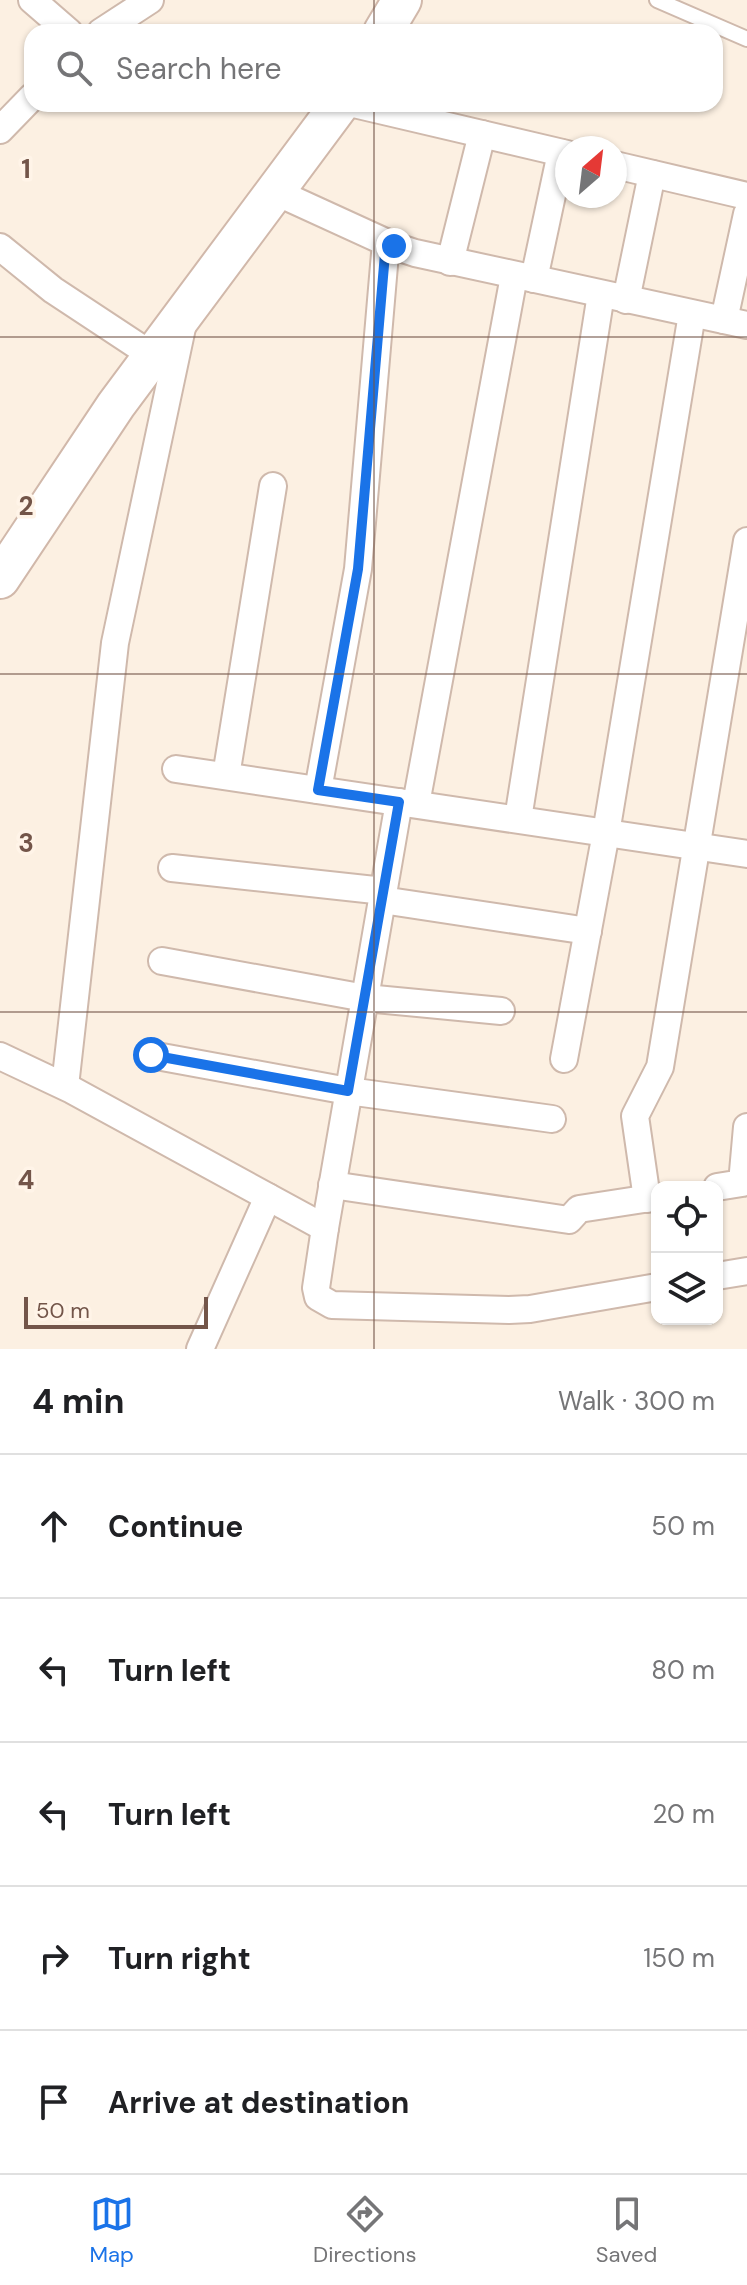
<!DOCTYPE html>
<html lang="en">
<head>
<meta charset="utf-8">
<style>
	:root { --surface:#fff; --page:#f2f2f2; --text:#202124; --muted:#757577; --line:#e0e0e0; --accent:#1a73e8 }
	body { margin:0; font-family:"DM Sans",sans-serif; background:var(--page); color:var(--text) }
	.controls { position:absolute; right:24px; bottom:24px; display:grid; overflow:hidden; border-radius:16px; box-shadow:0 2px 6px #0004 }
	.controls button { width:72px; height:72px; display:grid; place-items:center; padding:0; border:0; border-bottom:2px solid var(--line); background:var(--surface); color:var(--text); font:40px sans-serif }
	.compass { position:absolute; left:555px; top:136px; width:72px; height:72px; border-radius:50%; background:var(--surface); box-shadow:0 2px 6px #0004; rotate:28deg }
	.scale { position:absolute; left:24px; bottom:20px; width:184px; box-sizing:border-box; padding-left:8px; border:4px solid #735549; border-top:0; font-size:22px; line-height:28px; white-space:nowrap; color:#735549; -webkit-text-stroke:6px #fff4e8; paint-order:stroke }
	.stop { position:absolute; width:24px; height:24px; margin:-18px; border:6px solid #1a73e8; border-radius:50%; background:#fff }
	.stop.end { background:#1a73e8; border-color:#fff; box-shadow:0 2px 8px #0008 }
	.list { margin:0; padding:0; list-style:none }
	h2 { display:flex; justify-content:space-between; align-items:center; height:104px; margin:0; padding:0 32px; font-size:34px }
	h2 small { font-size:26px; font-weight:400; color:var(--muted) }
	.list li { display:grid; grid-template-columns:52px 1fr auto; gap:24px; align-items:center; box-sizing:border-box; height:144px; padding:0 32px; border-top:2px solid var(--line) }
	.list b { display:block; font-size:30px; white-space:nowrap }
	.list em { font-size:26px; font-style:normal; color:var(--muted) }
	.icon { flex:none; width:44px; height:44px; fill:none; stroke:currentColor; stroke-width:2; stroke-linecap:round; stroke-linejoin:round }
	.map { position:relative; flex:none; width:747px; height:1349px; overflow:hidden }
	.search { position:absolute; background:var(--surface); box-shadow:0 2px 6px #0004; left:24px; right:24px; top:24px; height:88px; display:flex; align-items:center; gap:20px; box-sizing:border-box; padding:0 28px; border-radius:24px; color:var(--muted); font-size:30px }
	.sheet { height:824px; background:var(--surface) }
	nav { display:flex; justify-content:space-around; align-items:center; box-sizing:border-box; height:112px; border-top:2px solid var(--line); background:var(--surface); font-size:22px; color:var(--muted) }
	nav a { display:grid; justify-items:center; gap:4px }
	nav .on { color:var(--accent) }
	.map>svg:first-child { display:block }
</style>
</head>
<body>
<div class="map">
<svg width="747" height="1349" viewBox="0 0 747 1349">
	<rect width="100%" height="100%" fill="#fcf0e2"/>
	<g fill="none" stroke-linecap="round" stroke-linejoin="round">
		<g stroke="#cfb9ac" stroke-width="18">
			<path id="lane" d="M657,0L747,39"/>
		</g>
		<g stroke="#cfb9ac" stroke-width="30">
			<g id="street">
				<path d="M32,0L69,32"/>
				<path d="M101,32L150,0"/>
				<path d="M354,104L567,154"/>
				<path d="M0,130L32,97"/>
				<path d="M615,165L747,196"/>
				<path d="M276,192L394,246L415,253L747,325"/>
				<path d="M0,247L53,290L153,356"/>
				<path d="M450,262L482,134"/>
				<path d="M534,279L561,153"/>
				<path d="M626,300L652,174"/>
				<path d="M724,320L747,214"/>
				<path d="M176,769L747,854"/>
				<path d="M226,776L273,486"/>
				<path d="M318,790L358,569L386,242"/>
				<path d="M399,802L325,1228L316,1288L318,1297L332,1305L509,1310L530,1309L657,1287"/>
				<path d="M416,804L514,276"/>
				<path d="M518,819L601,294"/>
				<path d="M172,868L384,891"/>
				<path d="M382,900L588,931"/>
				<path d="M162,961L365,998L501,1011"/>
				<path d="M151,1055L348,1091L552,1119"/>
				<path d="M0,1056L72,1090L325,1228"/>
				<path d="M564,1059L606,833L692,314"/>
				<path d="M65,1086L115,643L183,323"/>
				<path d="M332,1185L569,1220L579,1209L657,1197"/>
				<path d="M717,1187L742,1183L747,1127"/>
				<path d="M647,1199L635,1116L660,1067L747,541"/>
				<path d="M717,1276L747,1271"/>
				<path d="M200,1349L268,1197"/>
			</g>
		</g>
		<g stroke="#d1b8aa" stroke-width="42">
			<g id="secondary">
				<path d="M383,32L402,0"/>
				<path d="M0,579L116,405L340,104"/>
			</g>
		</g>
		<use href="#lane" stroke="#fff" stroke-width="14"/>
		<use href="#street" stroke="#fff" stroke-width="26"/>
		<use href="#secondary" stroke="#fff" stroke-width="38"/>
	</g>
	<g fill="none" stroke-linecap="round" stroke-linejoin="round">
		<path stroke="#1a73e8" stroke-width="10" d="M151,1055L348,1091L399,802L318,790L358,569L386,242L394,246"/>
	</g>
	<path fill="none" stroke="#735549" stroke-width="2" stroke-opacity="0.55" d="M374,0V32M374,104V1349M0,337H747M0,674H747M0,1012H747"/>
	<g font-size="26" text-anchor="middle" font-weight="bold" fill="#735549" stroke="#fff4e8" stroke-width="7" stroke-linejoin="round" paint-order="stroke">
		<text x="26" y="178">1</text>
		<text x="26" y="515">2</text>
		<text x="26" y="852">3</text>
		<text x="26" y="1189">4</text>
	</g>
</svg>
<div class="controls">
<button><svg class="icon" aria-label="locate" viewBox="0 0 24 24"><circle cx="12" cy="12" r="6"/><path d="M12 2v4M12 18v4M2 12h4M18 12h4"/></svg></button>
<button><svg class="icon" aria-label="layers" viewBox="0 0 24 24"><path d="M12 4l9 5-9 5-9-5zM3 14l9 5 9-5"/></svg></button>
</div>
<svg class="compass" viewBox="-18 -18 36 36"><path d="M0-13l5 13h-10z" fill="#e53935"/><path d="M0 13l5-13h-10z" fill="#757577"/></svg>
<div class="scale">50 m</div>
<div class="stop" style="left:151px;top:1055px"></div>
<div class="stop end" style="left:394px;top:246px"></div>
<div class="search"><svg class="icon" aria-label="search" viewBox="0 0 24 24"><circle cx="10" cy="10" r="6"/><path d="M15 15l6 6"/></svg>Search here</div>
</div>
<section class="sheet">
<h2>4 min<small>Walk · 300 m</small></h2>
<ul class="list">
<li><svg class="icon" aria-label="ahead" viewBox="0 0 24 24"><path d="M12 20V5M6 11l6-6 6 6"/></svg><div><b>Continue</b></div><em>50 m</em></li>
<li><svg class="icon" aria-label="left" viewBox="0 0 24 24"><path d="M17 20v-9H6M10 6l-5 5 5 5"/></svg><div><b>Turn left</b></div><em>80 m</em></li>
<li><svg class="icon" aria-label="left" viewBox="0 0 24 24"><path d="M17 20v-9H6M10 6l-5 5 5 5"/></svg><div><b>Turn left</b></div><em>20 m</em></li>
<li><svg class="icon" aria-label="right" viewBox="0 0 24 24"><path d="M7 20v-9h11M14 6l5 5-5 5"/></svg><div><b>Turn right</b></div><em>150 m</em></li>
<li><svg class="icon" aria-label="arrive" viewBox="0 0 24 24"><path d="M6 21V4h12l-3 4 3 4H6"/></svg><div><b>Arrive at destination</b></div></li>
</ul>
</section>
<nav>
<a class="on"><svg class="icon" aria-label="map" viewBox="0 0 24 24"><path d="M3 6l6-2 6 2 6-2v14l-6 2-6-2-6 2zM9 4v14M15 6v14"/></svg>Map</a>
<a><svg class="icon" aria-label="directions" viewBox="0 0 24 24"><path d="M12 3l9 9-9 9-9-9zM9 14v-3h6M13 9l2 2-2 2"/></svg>Directions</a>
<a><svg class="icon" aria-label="saved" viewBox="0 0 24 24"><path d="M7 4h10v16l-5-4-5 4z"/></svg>Saved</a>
</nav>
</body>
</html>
